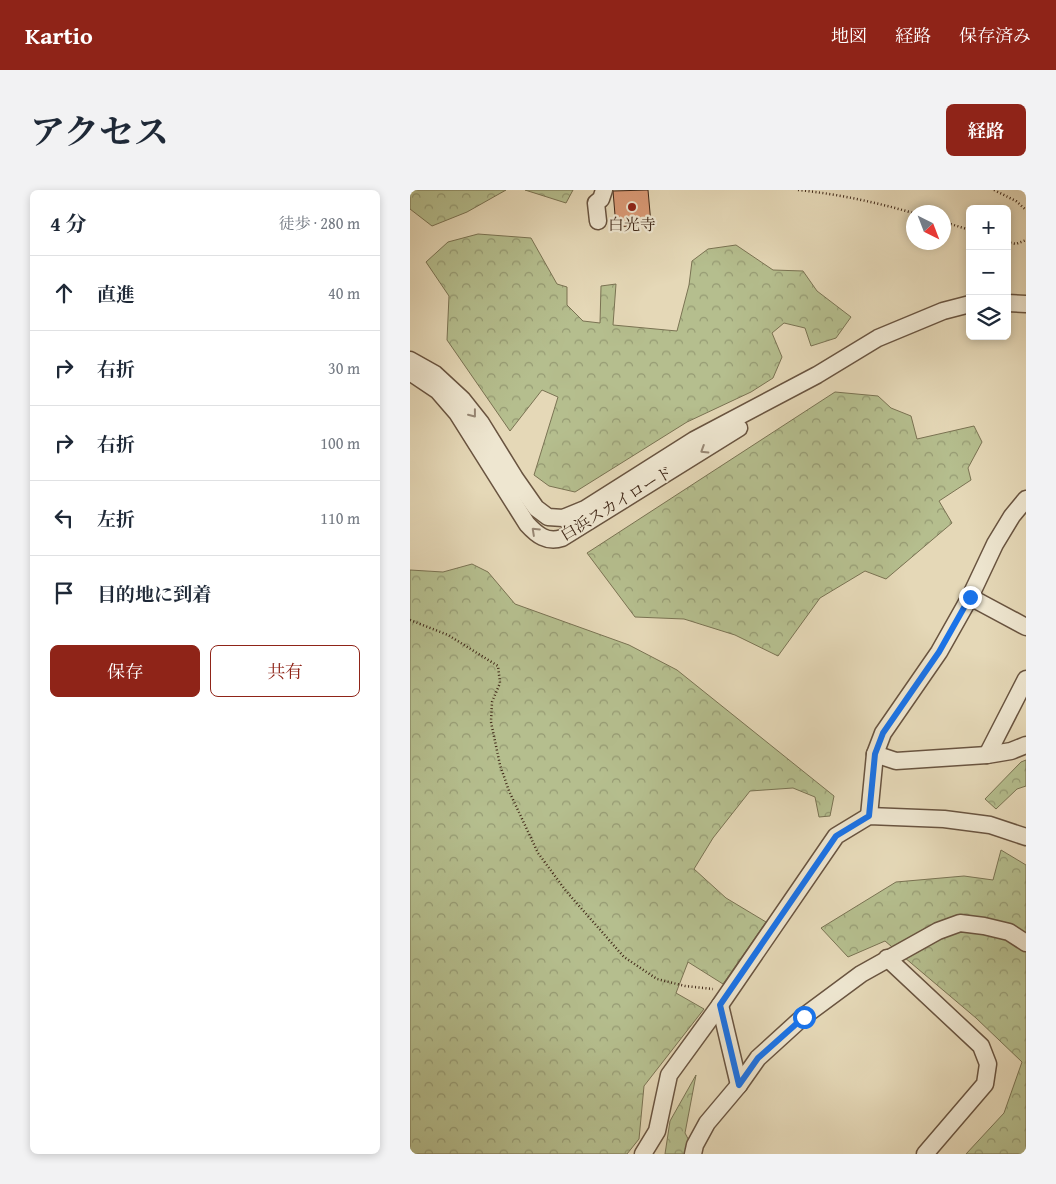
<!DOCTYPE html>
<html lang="ja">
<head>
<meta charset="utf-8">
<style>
	:root { --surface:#fff; --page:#f2f2f3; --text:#1f2937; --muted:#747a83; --line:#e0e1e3; --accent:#8f2418 }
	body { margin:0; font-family:"Gentium Book Plus","Noto Serif JP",serif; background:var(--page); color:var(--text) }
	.controls { position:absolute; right:15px; top:15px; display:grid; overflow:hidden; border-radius:8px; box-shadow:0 2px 8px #0003 }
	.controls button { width:45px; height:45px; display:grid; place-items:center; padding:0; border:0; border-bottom:1px solid var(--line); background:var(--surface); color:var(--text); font:25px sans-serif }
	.compass { position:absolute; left:496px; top:15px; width:45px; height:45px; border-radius:50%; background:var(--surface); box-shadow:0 2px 8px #0003; rotate:138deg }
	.stop { position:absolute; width:15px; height:15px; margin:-11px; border:4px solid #1a73e8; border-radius:50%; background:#fff }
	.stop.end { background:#1a73e8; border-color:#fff; box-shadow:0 1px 5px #0008 }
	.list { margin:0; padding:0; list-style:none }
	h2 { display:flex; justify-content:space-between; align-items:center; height:65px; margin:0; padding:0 20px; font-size:21px }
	h2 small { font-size:16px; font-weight:400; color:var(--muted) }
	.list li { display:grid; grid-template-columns:32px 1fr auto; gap:15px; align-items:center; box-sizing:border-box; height:75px; padding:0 20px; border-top:1px solid var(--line) }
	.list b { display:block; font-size:19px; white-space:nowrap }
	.list em { font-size:16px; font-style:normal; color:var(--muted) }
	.actions { display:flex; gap:10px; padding:15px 20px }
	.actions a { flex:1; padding:11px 0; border:1px solid var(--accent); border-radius:8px; text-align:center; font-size:18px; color:var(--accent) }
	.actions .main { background:var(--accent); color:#fff }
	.icon { flex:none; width:28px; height:28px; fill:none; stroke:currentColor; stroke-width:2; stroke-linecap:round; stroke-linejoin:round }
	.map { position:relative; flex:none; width:616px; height:964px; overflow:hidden; border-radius:8px }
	header { display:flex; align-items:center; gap:30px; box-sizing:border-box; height:70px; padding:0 25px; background:var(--accent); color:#fff }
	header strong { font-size:24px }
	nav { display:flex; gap:28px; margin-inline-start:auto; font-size:18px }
	.intro { display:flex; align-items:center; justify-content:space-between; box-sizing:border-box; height:120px; padding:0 30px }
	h1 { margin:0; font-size:35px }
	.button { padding:12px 22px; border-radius:8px; background:var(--accent); color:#fff; font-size:18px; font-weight:700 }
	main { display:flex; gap:30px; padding:0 30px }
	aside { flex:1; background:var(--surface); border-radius:8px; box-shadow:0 2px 8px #0003 }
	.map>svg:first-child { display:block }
</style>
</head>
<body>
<header>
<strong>Kartio</strong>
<nav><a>地図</a><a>経路</a><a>保存済み</a></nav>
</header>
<div class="intro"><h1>アクセス</h1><a class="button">経路</a></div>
<main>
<aside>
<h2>4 分<small>徒歩 · 280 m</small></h2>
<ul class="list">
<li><svg class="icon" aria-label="ahead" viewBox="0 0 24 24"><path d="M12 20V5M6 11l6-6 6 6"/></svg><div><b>直進</b></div><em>40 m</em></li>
<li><svg class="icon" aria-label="right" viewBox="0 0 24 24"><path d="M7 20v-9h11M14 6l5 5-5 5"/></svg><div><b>右折</b></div><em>30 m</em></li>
<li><svg class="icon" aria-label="right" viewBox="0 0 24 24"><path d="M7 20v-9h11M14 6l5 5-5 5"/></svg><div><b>右折</b></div><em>100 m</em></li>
<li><svg class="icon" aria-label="left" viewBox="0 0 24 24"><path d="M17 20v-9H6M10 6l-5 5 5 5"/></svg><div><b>左折</b></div><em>110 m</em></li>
<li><svg class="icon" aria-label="arrive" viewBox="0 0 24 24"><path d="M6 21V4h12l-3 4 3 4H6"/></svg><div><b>目的地に到着</b></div></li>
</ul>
<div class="actions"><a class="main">保存</a><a>共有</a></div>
</aside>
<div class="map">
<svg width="616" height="964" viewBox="0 0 616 964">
	<defs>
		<pattern id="forest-crowns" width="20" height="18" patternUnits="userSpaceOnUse" patternTransform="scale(1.25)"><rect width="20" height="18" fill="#b5be8e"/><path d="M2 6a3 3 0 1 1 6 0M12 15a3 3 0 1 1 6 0" fill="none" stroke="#959a73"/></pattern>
	</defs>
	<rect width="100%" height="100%" fill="#e5d8b7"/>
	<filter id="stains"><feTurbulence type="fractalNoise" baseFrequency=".004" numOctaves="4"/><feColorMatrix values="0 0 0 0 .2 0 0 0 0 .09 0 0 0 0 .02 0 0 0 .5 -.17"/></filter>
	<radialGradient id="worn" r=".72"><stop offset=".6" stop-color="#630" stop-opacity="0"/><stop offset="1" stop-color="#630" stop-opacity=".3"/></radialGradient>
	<g fill="url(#forest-crowns)" stroke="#7a7353">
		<path d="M0,0H96L57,22L22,36L0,19Z"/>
		<path d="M115,0H163L156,13Z"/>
		<path d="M68,44L121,48L147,94L157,97V115L173,131L190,133L191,96L206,94L203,135L267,141L279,95L282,71L298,59L326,55L363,80L393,81L407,101L441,127L426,148L401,156L395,138L374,133L362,143L372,167L363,188L341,202L277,232L165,302L139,296L124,285L148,207L132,200L100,241L37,150L39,106L16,72L38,52Z"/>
		<path d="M425,202L468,206L481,218L501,226L507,249L564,236L572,252L558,278L561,290L529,311L542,333L476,389L455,381L410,408L368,466L325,445L274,429L225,427L177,363Z"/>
		<path d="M62,374L78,382L105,414L219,455L267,480L424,606L420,626L409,627L405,607L383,598L340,601L303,648L284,679L316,708L356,732L313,794L278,772L266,803L294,819L234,896L229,949L217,964H0V380L33,382Z"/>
		<path d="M616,570V596L607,599L586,619L575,609L611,572Z"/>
		<path d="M591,660L616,675V964H556L594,923L612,872L566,828L475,751L438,767L411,738L486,692L554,686L583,690Z"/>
		<path d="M286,885L275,943L286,964H255L260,931Z"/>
	</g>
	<path fill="#d99975" stroke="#402818" d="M238,0L241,34L206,37L203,1Z"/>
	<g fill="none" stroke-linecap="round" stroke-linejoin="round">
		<g stroke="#695440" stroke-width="19">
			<g id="minor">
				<path d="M188,31L186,13L191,9L194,0"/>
				<path d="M597,113L616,114"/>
				<path d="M0,170L25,184L52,209L71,233L105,288L126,318L138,327L153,328L175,319L284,250L407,185L468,148L533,121L560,114"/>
				<path d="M0,182L28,201L47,223L117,334C127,345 137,353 152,348L329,238"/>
				<path d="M560,407L616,437"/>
				<path d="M465,564L486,571L577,565L601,561L616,555"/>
				<path d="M577,565L616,489"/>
				<path d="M459,626L465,564L473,543L529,462L560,407L585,354L602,326L616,309"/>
				<path d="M477,768L571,856L578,874L575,894L515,964"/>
				<path d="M310,815L329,895"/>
				<path d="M233,964L247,941L259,885L310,815L426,646L459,626L534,629L580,635L616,647"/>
				<path d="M283,964L285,955L297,933L329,895L348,868L393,827L451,784L528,741L550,733L574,736L599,742L616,753"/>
			</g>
		</g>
		<g stroke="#402818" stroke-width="2.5" stroke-dasharray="1 2.5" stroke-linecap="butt">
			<path d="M388,0C428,4 465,12 503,23"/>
			<path d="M584,0L606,11L616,20"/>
			<path d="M534,32L560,40"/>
			<path d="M597,52L606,54L616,50"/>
			<path d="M0,430L38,445L88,476L90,493L82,512L81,532L90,575L99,601L128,663L156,701L214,767L247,789L275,796L303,799"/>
		</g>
		<use href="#minor" stroke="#eee6d0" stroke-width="16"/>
	</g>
	<defs><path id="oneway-chevron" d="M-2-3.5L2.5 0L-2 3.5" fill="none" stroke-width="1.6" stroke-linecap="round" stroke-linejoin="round" transform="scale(1.25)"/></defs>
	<g stroke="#978774">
		<use href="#oneway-chevron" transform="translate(63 224) rotate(52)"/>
		<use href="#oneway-chevron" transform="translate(294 260) rotate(148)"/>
		<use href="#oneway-chevron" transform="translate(125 341) rotate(-137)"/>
	</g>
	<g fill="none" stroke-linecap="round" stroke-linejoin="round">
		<path stroke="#1a73e8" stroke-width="6" d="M394,827L348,868L329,895L310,815L426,646L459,626L465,564L473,543L529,462L560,407"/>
	</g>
	<circle fill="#8f2418" stroke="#eee6d0" stroke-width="2" cx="222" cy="17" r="5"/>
	<g text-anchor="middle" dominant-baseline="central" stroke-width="4.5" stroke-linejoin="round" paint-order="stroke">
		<g font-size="16" fill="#402818" stroke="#eee6d0">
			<text x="222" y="34">白光寺</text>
		</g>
		<g font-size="16" fill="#402818" stroke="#eee6d0">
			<text transform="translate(206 313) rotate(-31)">白浜スカイロード</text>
		</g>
	</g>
	<rect width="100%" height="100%" filter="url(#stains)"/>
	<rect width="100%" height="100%" fill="url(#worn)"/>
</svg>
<div class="controls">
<button>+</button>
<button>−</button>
<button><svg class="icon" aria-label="layers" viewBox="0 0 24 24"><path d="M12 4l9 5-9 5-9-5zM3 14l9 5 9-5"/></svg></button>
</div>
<svg class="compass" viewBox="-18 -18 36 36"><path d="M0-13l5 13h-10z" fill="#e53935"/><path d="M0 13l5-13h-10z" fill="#747a83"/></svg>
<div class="stop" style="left:394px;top:827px"></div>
<div class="stop end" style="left:560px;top:407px"></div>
</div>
</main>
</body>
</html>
